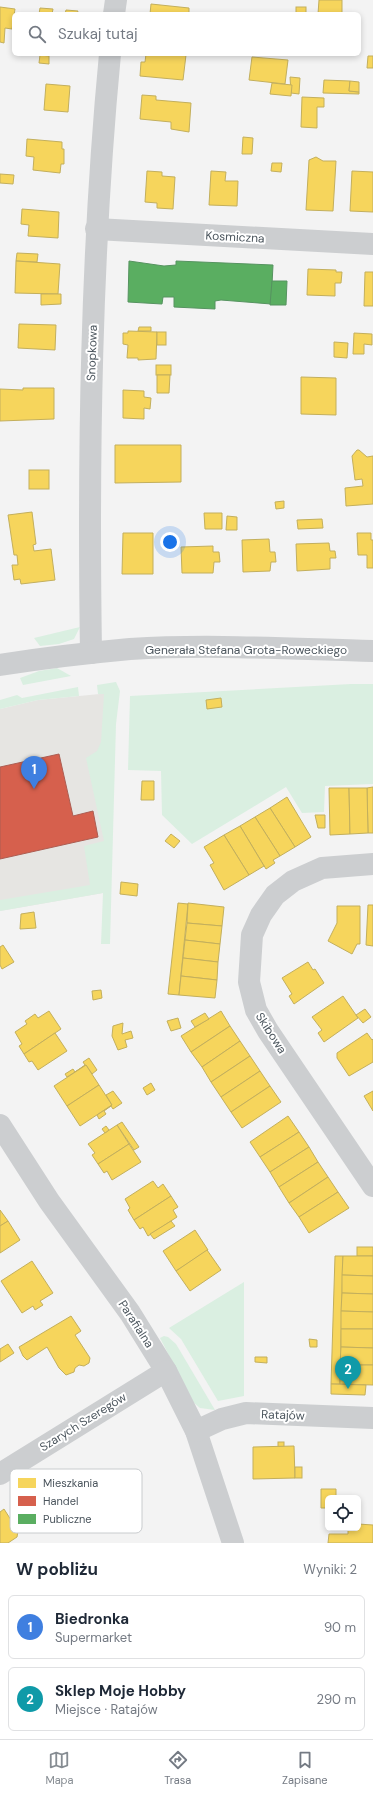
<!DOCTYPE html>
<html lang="pl">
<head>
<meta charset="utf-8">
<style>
	:root { --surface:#fff; --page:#f2f2f3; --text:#1f2937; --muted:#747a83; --line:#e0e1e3; --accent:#868c92 }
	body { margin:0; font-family:"DM Sans",sans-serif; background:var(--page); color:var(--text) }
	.controls { position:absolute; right:12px; bottom:12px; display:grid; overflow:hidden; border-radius:6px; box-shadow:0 2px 6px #0003 }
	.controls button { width:36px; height:36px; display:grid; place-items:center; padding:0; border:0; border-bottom:1px solid var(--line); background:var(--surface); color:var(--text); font:20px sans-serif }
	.you { position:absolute; left:170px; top:542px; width:14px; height:14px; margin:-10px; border:3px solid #fff; border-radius:50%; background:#1a73e8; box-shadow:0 0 0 6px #1a73e833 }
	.badge { display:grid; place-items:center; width:26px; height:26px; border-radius:50%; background:var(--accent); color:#fff; font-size:13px; font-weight:700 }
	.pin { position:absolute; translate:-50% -33px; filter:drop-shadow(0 1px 2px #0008) }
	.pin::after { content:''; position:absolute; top:21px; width:14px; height:12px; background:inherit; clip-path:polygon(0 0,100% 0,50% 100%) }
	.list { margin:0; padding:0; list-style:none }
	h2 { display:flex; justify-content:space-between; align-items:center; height:52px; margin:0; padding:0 16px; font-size:17px }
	h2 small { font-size:13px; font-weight:400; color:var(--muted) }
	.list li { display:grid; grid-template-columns:26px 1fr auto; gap:12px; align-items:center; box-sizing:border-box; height:64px; margin:0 8px 8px; padding:0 8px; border:1px solid var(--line); border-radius:6px }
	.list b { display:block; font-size:15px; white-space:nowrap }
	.list p { margin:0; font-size:13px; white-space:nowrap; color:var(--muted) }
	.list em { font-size:13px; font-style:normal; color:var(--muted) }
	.icon { flex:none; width:22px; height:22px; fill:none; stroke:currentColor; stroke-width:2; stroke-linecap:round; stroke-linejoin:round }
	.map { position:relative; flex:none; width:373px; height:1543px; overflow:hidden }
	.search { position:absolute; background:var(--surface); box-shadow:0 2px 6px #0003; left:12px; right:12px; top:12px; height:44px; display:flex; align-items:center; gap:10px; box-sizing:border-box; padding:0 14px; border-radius:6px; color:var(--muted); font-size:15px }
	.sheet { height:196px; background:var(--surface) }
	nav { display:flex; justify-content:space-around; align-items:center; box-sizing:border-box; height:56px; border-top:1px solid var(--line); background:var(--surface); font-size:11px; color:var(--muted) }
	nav a { display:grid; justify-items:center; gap:2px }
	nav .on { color:var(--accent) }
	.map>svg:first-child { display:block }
</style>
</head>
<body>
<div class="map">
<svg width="373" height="1543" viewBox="0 0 373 1543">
	<rect width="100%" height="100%" fill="#f3f3f3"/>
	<path fill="#e6e5e2" d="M110,693L103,893L0,911V709L38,700Z"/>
	<g fill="#daefe1">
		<path d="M80,627L74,639L59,644L40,646L34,638Z"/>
		<path d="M57,668L71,676L23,685L20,678L39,671Z"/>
		<path d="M116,682L120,691L116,724L110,944H101L103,893L0,911V900L90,885L84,846L104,841L86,758L97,751L101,742L104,694H98L97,685Z"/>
		<path d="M351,684H373V784L325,786L324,812L302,813L286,787L192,844L162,815L161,771L128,770L130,696Z"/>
		<path d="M78,687L79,696L38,700L0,709V700L17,695L22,698Z"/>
		<path d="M244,1282V1396L218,1401L181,1339L169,1328Z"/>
		<path d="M164,1336L168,1337L176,1344L215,1410L200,1408L193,1402L160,1338Z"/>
	</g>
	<g fill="#f6d55c" stroke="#c3af5c">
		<path d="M319,0H342V14H318Z"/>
		<path d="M151,4L189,8V14H150Z"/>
		<path d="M0,7L15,9L12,29L5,28L4,43L0,42Z"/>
		<rect x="296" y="7" width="10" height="7"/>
		<path d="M40,8L53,9L52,14H57H39Z"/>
		<path d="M66,10L78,11L77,14H65Z"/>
		<path d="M146,54L186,55L183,80L140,76L141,62H145Z"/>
		<path d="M40,55L49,56V64L39,63Z"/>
		<path d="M368,56H373V68H367Z"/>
		<path d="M252,57L288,60L285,84L249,80Z"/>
		<path d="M290,77L300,78L299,94L291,93Z"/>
		<path d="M324,80L350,81L349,91L359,92V94L323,93Z"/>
		<path d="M350,81L359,82V92L349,91Z"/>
		<path d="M272,83L292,85L291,96L270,94Z"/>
		<path d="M46,84L70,86L68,112L44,110Z"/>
		<path d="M142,95L156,96V100L191,103L189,132L171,129V122L140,119Z"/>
		<path d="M302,97L324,98V107H317V128L301,127Z"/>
		<path d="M243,137L253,138L252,154H242Z"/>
		<path d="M27,139L62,142V149H64V164H61L60,173L33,170L34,157L26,156Z"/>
		<path d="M316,157L323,161H336L333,211L306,210L309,160Z"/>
		<path d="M272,163H282L281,172L271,171Z"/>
		<path d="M147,171L162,172V176L175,177L173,209L157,208V203L145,202Z"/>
		<path d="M211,171L226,172L225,181H238L237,206L209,205Z"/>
		<path d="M352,171L373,172V212L350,211Z"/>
		<path d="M0,174L14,175L13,184L0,183Z"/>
		<path d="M22,209L59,212L58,238L28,236L29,225L21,224Z"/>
		<path d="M17,253L38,254L37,262L16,261Z"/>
		<path d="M16,261L60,264L58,294L15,293Z"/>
		<path d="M308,269L336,270V272H342L341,283H335V296L307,295Z"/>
		<path d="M365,272H373V306H364Z"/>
		<path d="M41,294H61V304L41,305Z"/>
		<path d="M19,324L56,325L55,350L18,348Z"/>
		<path d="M139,327H151V331H138Z"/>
		<path d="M128,331L157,332L156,359L138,360V358H127L128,345L123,344V333H128Z"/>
		<rect x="157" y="332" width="9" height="13"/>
		<path d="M354,333L372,334V345L364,344V354H353Z"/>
		<path d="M334,342L348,343L347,358L334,357Z"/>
		<rect x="156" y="365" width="15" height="10"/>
		<path d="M157,375H170L169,393H157Z"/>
		<path d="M301,377L336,378V415L301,414Z"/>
		<path d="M23,388H54V419L0,421V389L23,390Z"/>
		<path d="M123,390L144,391V397L151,398L150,409L144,408V419L123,418Z"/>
		<path d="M115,445H181V482L115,483Z"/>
		<path d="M357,450H359L367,457L373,456V504L346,506L345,488L363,486L362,479L355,480L352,456Z"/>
		<rect x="29" y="470" width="20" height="19"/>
		<path d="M284,501V508L276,509L275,502Z"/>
		<path d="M32,512L36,544L33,545L34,551L51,549L55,580L21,584L20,579L14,580L12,565H18L17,555H14L8,515Z"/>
		<path d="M204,513H222V529H205Z"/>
		<path d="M227,516L237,517V530H226Z"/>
		<path d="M322,519L323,528L298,529L297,520Z"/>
		<path d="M123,533H153V574H122Z"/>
		<path d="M357,533H371V540H373V568H367V555H358Z"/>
		<path d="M269,539L270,552H275L276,562H271L270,571L243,572L242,540Z"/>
		<path d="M329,543L330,551H335L336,558H330V569L297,571L296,544Z"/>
		<path d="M213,546V552H219L220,562H214L213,573H182L181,547Z"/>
		<path d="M221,698L222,707L207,709L206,700Z"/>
		<path d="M142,781H154V800H141Z"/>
		<path d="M373,787V833H368L367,788Z"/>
		<path d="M329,788H349L350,834L330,835Z"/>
		<path d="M349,788H367L368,833L350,834Z"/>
		<path d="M287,797L311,837L295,847L270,808Z"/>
		<path d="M270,808L295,847L280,856L255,817Z"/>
		<path d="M315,815H325V828H318Z"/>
		<path d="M255,817L280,856L273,860L275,863L266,869L240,826Z"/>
		<path d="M240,826L264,866L249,875L224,835Z"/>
		<path d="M171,834L180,841L174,848L165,841Z"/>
		<path d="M224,835L249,875L224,890L210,865L214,863L204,847Z"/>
		<path d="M121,882L138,884L137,896L120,894Z"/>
		<path d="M178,903L188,904L179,995L168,994Z"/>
		<path d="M188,903L224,907L222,926L187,923Z"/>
		<path d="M368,905H373V946L366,945Z"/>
		<path d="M337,906H360V944H357L352,954L328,941L337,923Z"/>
		<path d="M34,912L36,928L20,929L21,914Z"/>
		<path d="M187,923L222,926L220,944L185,940Z"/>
		<path d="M185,940L220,944L218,962L183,958Z"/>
		<path d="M3,945L14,962L2,969L0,965V947Z"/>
		<path d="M183,958L218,962L217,980L181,976Z"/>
		<path d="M308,962L313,970L315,969L324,983L294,1004L289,996L292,994L282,978Z"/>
		<path d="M181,976L217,980L215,998L179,995Z"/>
		<path d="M101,990L102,998L93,1000L92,991Z"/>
		<path d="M343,996L358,1018L324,1042L318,1033L322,1030L312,1017Z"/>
		<path d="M365,1009L371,1017L363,1023L356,1015Z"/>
		<path d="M49,1011L61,1029L24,1054L19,1046L22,1044L15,1032L27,1024L25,1021L35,1014L38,1018Z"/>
		<path d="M221,1011L230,1026L191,1052L181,1036Z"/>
		<path d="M205,1013L209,1019L195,1027L191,1021Z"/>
		<path d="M178,1018L181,1028L171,1031L167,1021Z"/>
		<path d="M123,1023L122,1034L131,1031L133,1038L125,1040L127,1047L118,1050L112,1036L113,1026Z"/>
		<path d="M230,1026L240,1041L202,1067L191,1052Z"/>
		<path d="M55,1033L67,1051L38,1070L32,1061L29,1062L24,1054Z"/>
		<path d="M367,1033L372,1040L373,1039V1062L349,1076L337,1058V1053Z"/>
		<path d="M240,1041L250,1056L211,1082L202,1067Z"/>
		<path d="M250,1056L260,1071L221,1097L211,1082Z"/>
		<path d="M89,1058L97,1070L92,1074L86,1065L67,1077L65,1074L73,1069L75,1072L85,1065L83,1062Z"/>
		<path d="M86,1065L99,1085L67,1106L54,1086Z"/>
		<path d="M260,1071L270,1086L231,1112L221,1097Z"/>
		<path d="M151,1083L155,1090L147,1095L143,1088Z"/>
		<path d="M99,1085L112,1105L80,1126L67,1106Z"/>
		<path d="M270,1086L281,1102L242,1128L231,1112Z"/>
		<path d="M113,1091L122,1103L113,1109L111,1106L104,1111L106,1114L99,1119L97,1115L112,1105L106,1095Z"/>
		<path d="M373,1091V1111L364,1096Z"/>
		<path d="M288,1116L299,1132L260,1157L250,1142Z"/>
		<path d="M122,1122L139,1147L134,1150L117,1125Z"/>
		<path d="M117,1125L129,1144L98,1164L92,1155L95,1153L88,1144Z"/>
		<path d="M106,1126L109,1130L105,1133L102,1129Z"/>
		<path d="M299,1132L309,1147L270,1172L260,1157Z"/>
		<path d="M129,1144L141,1162L112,1180L107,1171L104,1173L98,1164Z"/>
		<path d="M309,1147L318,1162L279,1187L270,1172Z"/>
		<path d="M318,1162L328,1177L289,1203L279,1187Z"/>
		<path d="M328,1177L338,1192L299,1217L289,1203Z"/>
		<path d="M153,1181L158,1188L163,1184L171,1196L134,1220L128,1210L130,1208L125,1199Z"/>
		<path d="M338,1192L349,1208L309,1233L299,1217Z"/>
		<path d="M171,1196L178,1207L173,1210L177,1217L148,1236L143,1227L140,1229L134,1220Z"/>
		<path d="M0,1210L8,1221L0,1226Z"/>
		<path d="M8,1221L20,1240L0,1253V1226Z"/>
		<path d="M171,1221L175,1226L154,1239L150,1234Z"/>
		<path d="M195,1230L208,1250L176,1271L163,1251Z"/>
		<rect x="357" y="1247" width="16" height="9"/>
		<path d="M207,1250L221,1270L190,1291L176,1271Z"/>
		<path d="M335,1256H343L340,1384H331Z"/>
		<path d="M343,1256H373V1276L342,1275Z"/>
		<path d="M32,1261L53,1293L40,1301L43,1305L35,1310L33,1306L22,1313L1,1281Z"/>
		<path d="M342,1275L373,1276V1294L342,1293Z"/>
		<path d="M342,1293L373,1294V1312L341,1311Z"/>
		<path d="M341,1311L373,1312V1329H341Z"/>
		<path d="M71,1316L81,1331L75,1335L90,1358L89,1363L84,1366L79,1365L75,1368L74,1372L66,1375L59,1368L47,1347L27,1360L23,1356L19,1347Z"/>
		<path d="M341,1329H373V1348L341,1347Z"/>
		<path d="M309,1339L317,1340V1347H310Z"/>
		<path d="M8,1344L14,1353L0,1362V1349Z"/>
		<path d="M341,1347L373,1348V1365H340Z"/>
		<path d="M255,1357H267V1363L255,1362Z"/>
		<path d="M340,1365H373V1385L340,1384Z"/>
		<path d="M331,1384L366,1385L365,1395L331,1394Z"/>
		<rect x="278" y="1442" width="6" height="5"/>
		<path d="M294,1446L295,1478L253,1479V1447Z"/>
		<rect x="295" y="1467" width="7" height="11"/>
		<path d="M321,1489H336V1498H328V1508H321Z"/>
		<path d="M4,1509L18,1531L17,1537L8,1543H0V1512Z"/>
		<path d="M358,1524L373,1525V1543H328L329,1534H348V1528H358Z"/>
	</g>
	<path fill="#d6604d" stroke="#ac5d52" d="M59,754L73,816L93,811L98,837L0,859V767Z"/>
	<g fill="#5aae61" stroke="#569360">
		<path d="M129,261L164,266L176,265V261L273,265L271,304L221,300L215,301V309L174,307V297H163L162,304L128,302Z"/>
		<path d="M272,281H287L286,305H270Z"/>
	</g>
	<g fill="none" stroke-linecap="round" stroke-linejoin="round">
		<g stroke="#ccced0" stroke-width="22">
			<path d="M114,14L116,0"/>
			<path d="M96,229L373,244"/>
			<path d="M91,653C88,453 91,253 110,54"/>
			<path d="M0,665C43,658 86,653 130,649C210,644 292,649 373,651"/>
			<path d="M373,864L322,868L293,881L275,895L261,915L252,935L249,982L256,1010L268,1031L373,1186"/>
			<path d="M0,1125L49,1201L130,1313L166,1371L196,1431L233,1543"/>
			<path d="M196,1431L222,1419L246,1413L373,1418"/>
			<path d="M0,1474L166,1371"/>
		</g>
	</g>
	<g text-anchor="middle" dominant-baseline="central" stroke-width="4" stroke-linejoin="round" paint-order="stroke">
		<g font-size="12" fill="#4b555d" stroke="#fff">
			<text transform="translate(235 237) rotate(3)">Kosmiczna</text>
			<text transform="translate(92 353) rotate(-88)">Snopkowa</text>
			<text x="246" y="650">Generała Stefana Grota-Roweckiego</text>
			<text transform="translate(271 1033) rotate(57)">Skibowa</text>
			<text transform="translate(136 1324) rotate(57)">Parafialna</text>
			<text transform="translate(283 1415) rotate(2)">Ratajów</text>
			<text transform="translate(83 1422) rotate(-32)">Szarych Szeregów</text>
		</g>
	</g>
	<rect x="10" y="1469" width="132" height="64" rx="6" fill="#fff" stroke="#c9ccce" stroke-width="1"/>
	<rect x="18" y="1478" width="18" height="10" fill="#f6d55c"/>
	<rect x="18" y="1496" width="18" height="10" fill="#d6604d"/>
	<rect x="18" y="1514" width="18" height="10" fill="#5aae61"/>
	<g font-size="11" fill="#4b555d">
		<text x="43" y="1487">Mieszkania</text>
		<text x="43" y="1505">Handel</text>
		<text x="43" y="1523">Publiczne</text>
	</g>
</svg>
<div class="controls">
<button><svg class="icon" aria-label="locate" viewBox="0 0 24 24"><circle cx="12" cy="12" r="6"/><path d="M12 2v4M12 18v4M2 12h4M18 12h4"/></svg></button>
</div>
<div class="you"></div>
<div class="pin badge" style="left:34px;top:789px;background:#3f7fe0">1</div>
<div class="pin badge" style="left:348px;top:1389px;background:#0f9aa8">2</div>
<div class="search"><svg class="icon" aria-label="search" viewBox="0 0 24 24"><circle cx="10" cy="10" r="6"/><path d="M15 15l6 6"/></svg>Szukaj tutaj</div>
</div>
<section class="sheet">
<h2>W pobliżu<small>Wyniki: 2</small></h2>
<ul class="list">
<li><span class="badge" style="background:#3f7fe0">1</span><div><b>Biedronka</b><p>Supermarket</p></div><em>90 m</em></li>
<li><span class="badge" style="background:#0f9aa8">2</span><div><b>Sklep Moje Hobby</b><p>Miejsce · Ratajów</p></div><em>290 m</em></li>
</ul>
</section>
<nav>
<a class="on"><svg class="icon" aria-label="map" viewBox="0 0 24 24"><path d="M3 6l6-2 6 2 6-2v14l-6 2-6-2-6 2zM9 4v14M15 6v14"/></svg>Mapa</a>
<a><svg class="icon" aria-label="directions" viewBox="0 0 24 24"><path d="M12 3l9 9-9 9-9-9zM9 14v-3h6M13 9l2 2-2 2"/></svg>Trasa</a>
<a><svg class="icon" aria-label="saved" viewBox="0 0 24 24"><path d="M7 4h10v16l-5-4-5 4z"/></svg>Zapisane</a>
</nav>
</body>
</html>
